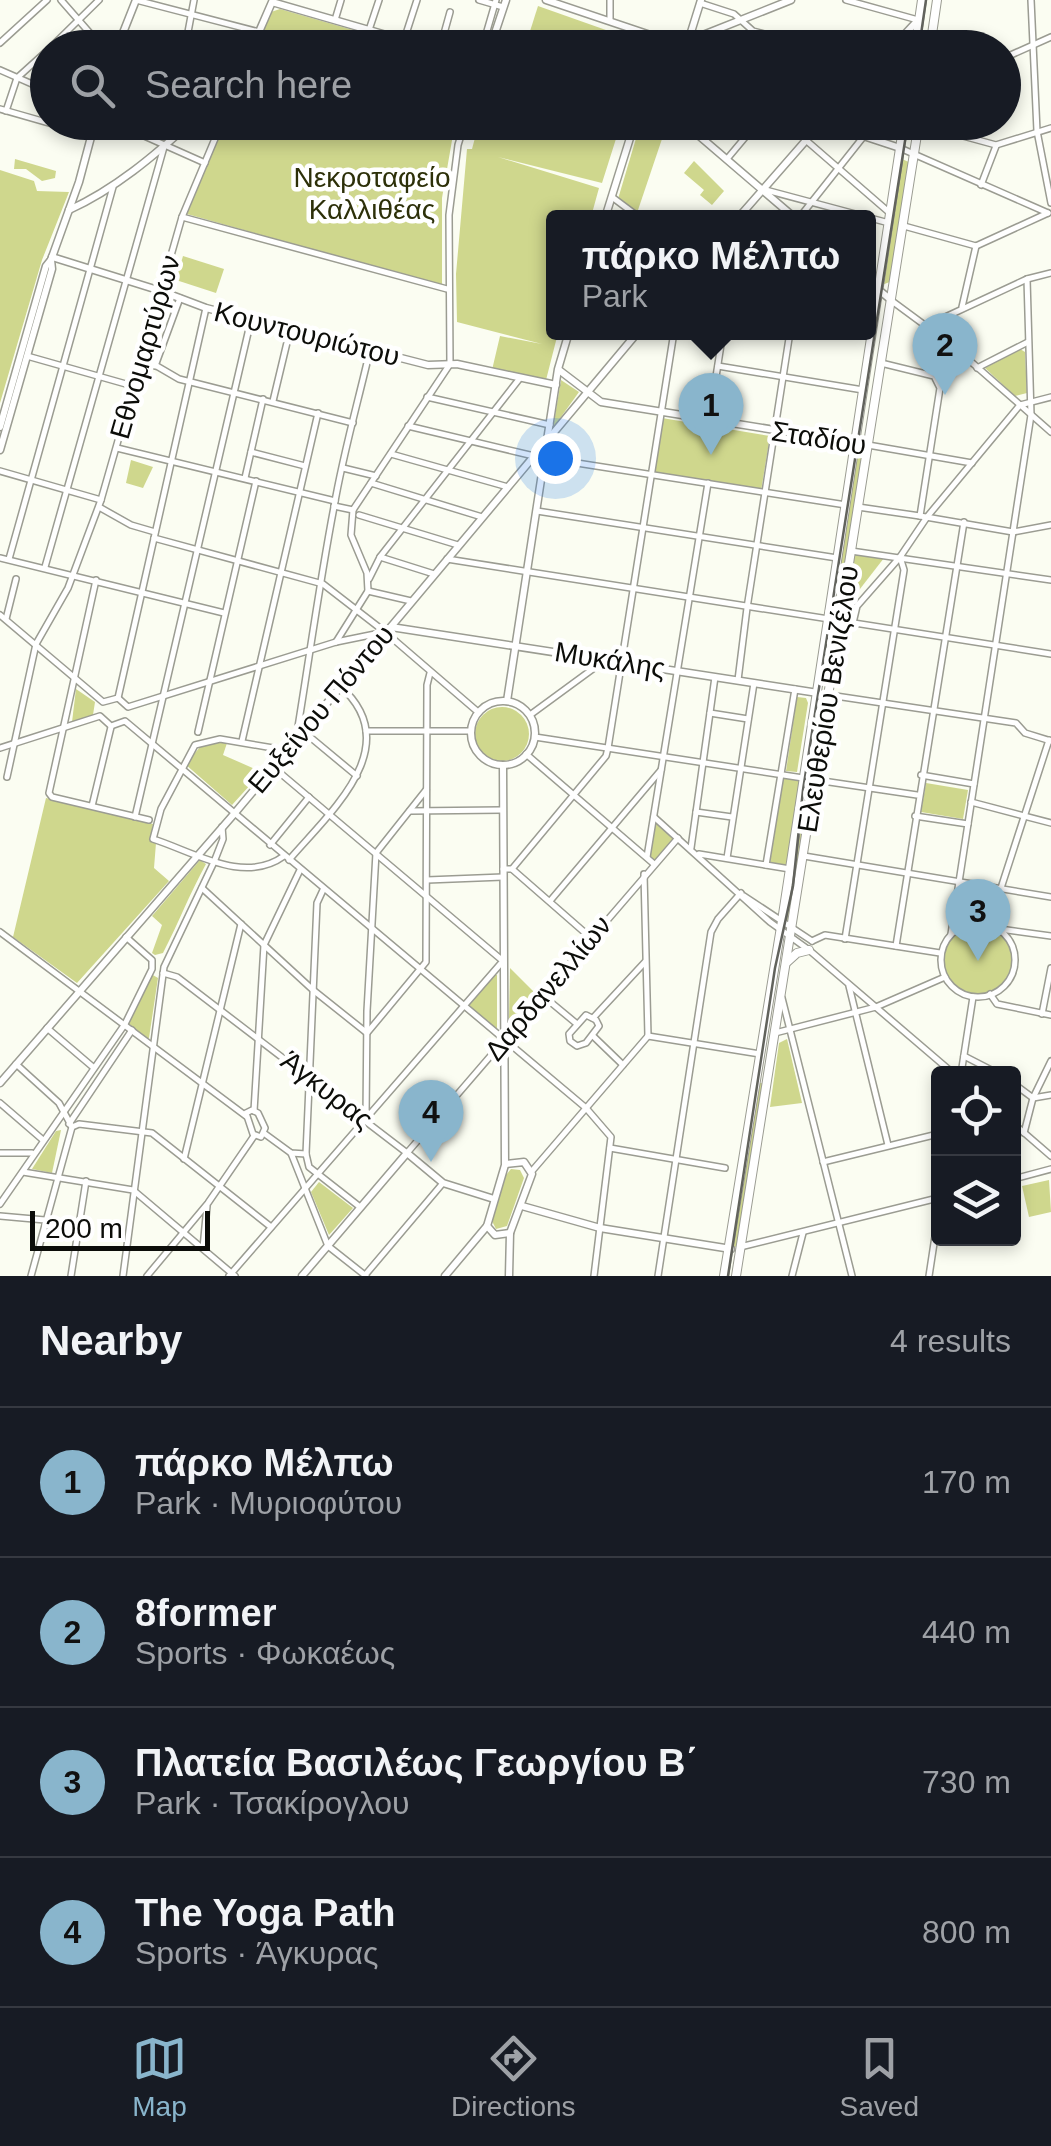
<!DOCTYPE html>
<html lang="en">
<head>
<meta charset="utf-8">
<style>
	:root { --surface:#171b24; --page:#20242c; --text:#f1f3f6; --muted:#9ea1a6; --line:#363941; --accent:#89b5cc }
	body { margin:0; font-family:Arial,sans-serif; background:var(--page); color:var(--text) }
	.controls { position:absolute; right:30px; bottom:30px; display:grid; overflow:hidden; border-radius:10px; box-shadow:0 5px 15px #0003 }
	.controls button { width:90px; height:90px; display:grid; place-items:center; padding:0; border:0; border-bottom:2px solid var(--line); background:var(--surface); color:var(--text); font:50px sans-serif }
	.scale { position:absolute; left:30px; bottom:25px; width:180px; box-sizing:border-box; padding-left:10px; border:5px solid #0c0d09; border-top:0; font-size:28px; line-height:35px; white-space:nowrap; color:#0c0d09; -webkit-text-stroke:8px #fff; paint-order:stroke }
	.you { position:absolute; left:555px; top:458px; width:35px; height:35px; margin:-25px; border:8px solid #fff; border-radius:50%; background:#1a73e8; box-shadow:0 0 0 15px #1a73e833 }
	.badge { display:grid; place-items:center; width:65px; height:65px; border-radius:50%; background:var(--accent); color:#111; font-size:32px; font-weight:700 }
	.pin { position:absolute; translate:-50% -82px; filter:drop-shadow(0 2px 5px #0008) }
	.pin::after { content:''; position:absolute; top:52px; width:35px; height:30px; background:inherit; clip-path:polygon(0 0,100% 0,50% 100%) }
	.popup { position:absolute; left:546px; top:210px; width:330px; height:130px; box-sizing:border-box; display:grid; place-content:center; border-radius:10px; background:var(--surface); filter:drop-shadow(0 2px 8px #0005); font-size:32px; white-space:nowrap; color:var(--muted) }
	.popup b { font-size:38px; color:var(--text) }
	.popup::after { content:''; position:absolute; left:50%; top:100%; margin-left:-20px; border:20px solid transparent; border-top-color:var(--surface) }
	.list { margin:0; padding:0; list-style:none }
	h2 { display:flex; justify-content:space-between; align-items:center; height:130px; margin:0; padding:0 40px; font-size:42px }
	h2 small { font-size:32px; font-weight:400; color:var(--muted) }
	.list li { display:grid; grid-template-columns:65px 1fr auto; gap:30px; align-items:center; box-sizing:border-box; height:150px; padding:0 40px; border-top:2px solid var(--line) }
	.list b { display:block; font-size:38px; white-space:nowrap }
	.list p { margin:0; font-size:32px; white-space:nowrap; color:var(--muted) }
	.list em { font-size:32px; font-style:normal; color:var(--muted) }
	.icon { flex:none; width:55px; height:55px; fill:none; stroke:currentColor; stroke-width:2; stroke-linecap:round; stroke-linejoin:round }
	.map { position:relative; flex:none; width:1051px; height:1276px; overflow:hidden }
	.search { position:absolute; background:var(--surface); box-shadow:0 5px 15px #0003; left:30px; right:30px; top:30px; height:110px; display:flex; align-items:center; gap:25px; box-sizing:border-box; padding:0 35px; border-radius:55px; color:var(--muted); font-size:38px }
	.sheet { height:730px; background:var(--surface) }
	nav { display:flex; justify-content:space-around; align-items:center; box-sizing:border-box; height:140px; border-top:2px solid var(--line); background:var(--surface); font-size:28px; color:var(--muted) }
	nav a { display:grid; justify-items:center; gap:5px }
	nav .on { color:var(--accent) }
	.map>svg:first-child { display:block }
</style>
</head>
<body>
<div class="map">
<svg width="1051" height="1276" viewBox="0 0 1051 1276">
	<rect width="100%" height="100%" fill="#fbfdf2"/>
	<g fill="#cfd78d">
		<path d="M538,6L654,47H525Z"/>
		<path d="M280,9L412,47L256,48L271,12Z"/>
		<path d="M225,123H455L442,198V286L187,214Z"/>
		<path d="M479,123H621L602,183L498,157L599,188L591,217L554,218V332L558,333L546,380L492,370L500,336L542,344L457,322L456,274L467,149H472Z"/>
		<path d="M640,125L665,130L637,213L618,199Z"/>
		<path d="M15,159L56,171L55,178L42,181L26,169H14Z"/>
		<path d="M902,159L911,163L892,281L882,285Z"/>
		<path d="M694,161L724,191L712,205L700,195L704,190L684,173Z"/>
		<path d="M0,170L34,181L37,191L69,192L42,260L0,403Z"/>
		<path d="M183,256L224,269L216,293L176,280Z"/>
		<path d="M1020,349L1025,352L1027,393L1015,396L985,368Z"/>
		<path d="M561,380L579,392L553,428Z"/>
		<path d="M662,418L770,436L761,491L653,473Z"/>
		<path d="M856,452L865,456L847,570L837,568Z"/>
		<path d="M131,460L153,467L143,488L126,483Z"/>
		<path d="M854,554L884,558L846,607Z"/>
		<path d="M76,689L95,702L93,715L72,722Z"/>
		<path d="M797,697L806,698L808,703L797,772L786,771Z"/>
		<circle cx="502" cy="734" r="27"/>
		<path d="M218,742L227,743L223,755L262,772L232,805L185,764L202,745Z"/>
		<path d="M805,775L816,777L793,924L785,920L796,857Z"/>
		<path d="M783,778L800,779L789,866L770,863Z"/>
		<path d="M926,783L968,790L963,819L921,812Z"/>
		<path d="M46,798L153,824L150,841L156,843L154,868L169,881L77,983L13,937Z"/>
		<path d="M654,817L678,838L654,864L647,857Z"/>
		<path d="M200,860L206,864C189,895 179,922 163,953L155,955L152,953L162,925L152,916Z"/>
		<circle cx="978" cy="960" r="34"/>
		<path d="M510,968L536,994L511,1021L509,1018Z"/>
		<path d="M151,974L158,978L149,1038H146L128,1023Z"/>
		<path d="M493,975H497V1029H492L466,1006Z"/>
		<path d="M787,1039L802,1103L770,1107L779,1043Z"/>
		<path d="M757,1082L765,1084L739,1246L730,1248Z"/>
		<path d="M61,1130L52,1173L32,1169L56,1131Z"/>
		<path d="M511,1169L520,1170L524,1178L507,1226L496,1229L492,1221L506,1175Z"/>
		<path d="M1049,1180L1051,1212L1029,1217L1022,1186Z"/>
		<path d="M319,1182L353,1208L329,1235L311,1192Z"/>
	</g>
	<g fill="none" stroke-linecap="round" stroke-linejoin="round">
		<g stroke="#9b9c92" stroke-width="8">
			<g id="minor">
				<path d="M61,0L103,48"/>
				<path d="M136,0L259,32"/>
				<path d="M479,0L503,7"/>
				<path d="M610,0V19"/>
				<path d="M846,0L918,20"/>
				<path d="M1031,0L1037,131L1051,203"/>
				<path d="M700,3L734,14L753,31L810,46"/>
				<path d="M335,20L341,0"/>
				<path d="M369,30L379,0"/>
				<path d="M121,38L157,48"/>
				<path d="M404,40L417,0"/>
				<path d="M702,42L722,48"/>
				<path d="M0,43L47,0"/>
				<path d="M50,48L99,0"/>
				<path d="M185,48L194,0"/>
				<path d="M440,48L450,12"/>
				<path d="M482,48L496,0"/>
				<path d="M1004,58L1051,37"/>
				<path d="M0,70L48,91"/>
				<path d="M0,109L91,135"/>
				<path d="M6,111L17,78L48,50"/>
				<path d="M113,122L205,163"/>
				<path d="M785,122L891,214"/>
				<path d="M190,123L217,133"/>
				<path d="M919,124L996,145L1051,128"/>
				<path d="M697,135L707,122"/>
				<path d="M900,148L1048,213"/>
				<path d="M727,159L758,122"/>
				<path d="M981,185L996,146"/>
				<path d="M762,189L889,223"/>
				<path d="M612,197L640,218"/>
				<path d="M182,217L447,289"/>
				<path d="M799,218L864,136"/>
				<path d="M904,226L976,246L1048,213"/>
				<path d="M892,301L953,346L1051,432"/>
				<path d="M962,307L976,246"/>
				<path d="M926,326L1027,279L1051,273"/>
				<path d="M846,332L872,337"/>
				<path d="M27,356L133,386"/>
				<path d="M143,358L179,379L353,423"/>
				<path d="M881,363L934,376L940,388L920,516L1013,532L1051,525"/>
				<path d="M155,366L180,298"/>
				<path d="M718,366L863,390"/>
				<path d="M977,368L1028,342"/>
				<path d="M427,397L550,425"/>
				<path d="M273,401L290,330"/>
				<path d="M709,421L723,332"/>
				<path d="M408,426L534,456"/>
				<path d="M868,445L972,463"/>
				<path d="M117,448L335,501"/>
				<path d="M251,452L305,466"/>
				<path d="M391,454L508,487"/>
				<path d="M545,458L846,505"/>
				<path d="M343,468L376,476"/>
				<path d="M0,471L101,500"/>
				<path d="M245,478L263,399"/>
				<path d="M371,483L482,517"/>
				<path d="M334,506L353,510"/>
				<path d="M99,507L131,525L155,532"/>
				<path d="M858,507L920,516"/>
				<path d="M537,511L837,558"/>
				<path d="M359,515L458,545"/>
				<path d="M154,538L323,584L385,632L478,712"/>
				<path d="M851,551L1051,580"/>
				<path d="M380,557L434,574"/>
				<path d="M0,558L224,613"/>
				<path d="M9,559L113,187"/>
				<path d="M447,559L1051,654"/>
				<path d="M45,567L164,147"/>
				<path d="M369,579L380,557L520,378"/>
				<path d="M96,580L49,793L52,797L149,820"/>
				<path d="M368,591L411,601"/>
				<path d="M0,615L103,702L118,698L128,707L336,642L385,632"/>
				<path d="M6,619L16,579"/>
				<path d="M853,623L857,606L900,557L927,517L1020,405L1051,397"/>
				<path d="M336,642L368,591L367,573L351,535L353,510L450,364L449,215L458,145L465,122"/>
				<path d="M738,680L747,608L790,332"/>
				<path d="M829,695L1016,723L1025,733L1051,741"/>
				<path d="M118,698L206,308"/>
				<path d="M710,713L748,719"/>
				<path d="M530,715L605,660"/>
				<path d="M366,731H471"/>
				<path d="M198,732L256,481"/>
				<path d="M535,737L803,778"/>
				<path d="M242,741L318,413"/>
				<path d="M0,748L100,716L111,726L125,721L586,1108L611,1137L594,1276"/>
				<path d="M273,748L220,739L195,745L161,809L153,839C194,852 244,885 284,856"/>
				<path d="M526,754L654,864"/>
				<path d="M921,775L974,784"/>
				<path d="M357,776L298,727C310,653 320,580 334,507C343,454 358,402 370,350"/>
				<path d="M7,777L36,644L68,588L101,500L182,217L222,122"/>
				<path d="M816,780L917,795"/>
				<path d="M971,802L1051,823"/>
				<path d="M92,806L111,727"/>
				<path d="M410,811L502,810"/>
				<path d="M696,812L732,817"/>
				<path d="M915,816L968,824"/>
				<path d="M135,817L251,320"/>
				<path d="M654,817L770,922L809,950L954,1074"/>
				<path d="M270,845L309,797"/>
				<path d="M691,848L715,677"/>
				<path d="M699,854L790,869"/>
				<path d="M804,856L1051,897"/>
				<path d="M647,857L708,483"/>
				<path d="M727,858L754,683"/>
				<path d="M289,860C329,813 408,746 340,686"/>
				<path d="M766,865L795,689"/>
				<path d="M503,869H512L591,938"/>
				<path d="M512,869L606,756L608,748L674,332"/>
				<path d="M644,874L648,1036"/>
				<path d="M427,880L503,877"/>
				<path d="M202,888L313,990L367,1033L426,962L427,685L430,673"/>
				<path d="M323,890L317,903L306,1154L309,1167L360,1207"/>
				<path d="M744,896L812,941"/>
				<path d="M550,901L661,770"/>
				<circle cx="978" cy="960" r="37"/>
				<path d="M989,925L1049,740"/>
				<path d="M1000,929L1051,936"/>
				<path d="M0,932L246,1116"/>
				<path d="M951,934L1031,415L1027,279"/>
				<path d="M845,939L904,570L900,557"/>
				<path d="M812,941L825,935L940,953"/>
				<path d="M896,946L964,522"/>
				<path d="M163,973L177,977L407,1153L678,838"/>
				<path d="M849,986L888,1145"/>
				<path d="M990,994L997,1004L1051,1015"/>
				<path d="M542,995L577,1024"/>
				<path d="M782,998L852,1276"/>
				<path d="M1042,1014L1051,968"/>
				<path d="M586,1015L596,1020L599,1026L586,1043L577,1046L570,1041L569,1034Z"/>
				<path d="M593,1018L645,962"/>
				<path d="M47,1028L94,1068"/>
				<path d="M775,1033L876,1007L945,977"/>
				<path d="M593,1036L623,1065"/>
				<path d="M648,1036L760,1054"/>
				<path d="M964,1056L999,1074"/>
				<path d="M16,1064L59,1103L72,1127L79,1124L152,1133L271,1227"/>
				<path d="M961,1074L973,997"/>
				<path d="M1014,1084L1033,1098L1051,1095"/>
				<path d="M0,1103L43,1140"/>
				<path d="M252,1110L258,1113L265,1128L261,1137L253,1134L246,1113Z"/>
				<path d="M254,1111L264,945L300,870"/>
				<path d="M366,1119L367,1011L376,853L426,790"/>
				<path d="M69,1124L132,1030"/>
				<path d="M1014,1124L1051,1156"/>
				<path d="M1024,1133L1033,1098L1051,1061"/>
				<path d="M265,1134L291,1153L306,1154"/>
				<path d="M610,1148L725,1168"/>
				<path d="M0,1153H32"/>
				<path d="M291,1153L328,1246L366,1276"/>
				<path d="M184,1159L241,924"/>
				<path d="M823,1162L938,1134"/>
				<path d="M532,1171L648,1036"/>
				<path d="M23,1172L133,1190L235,1276"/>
				<path d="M1014,1179L1051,1169"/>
				<path d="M0,1204L125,1024L152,969V960L126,937"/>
				<path d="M0,1216L45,1220"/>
				<path d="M740,1247L938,1198"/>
				<path d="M203,1248L207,1206"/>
				<path d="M366,1274L443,1183"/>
				<path d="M31,1276L72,1127"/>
				<path d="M71,1276L86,1181"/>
				<path d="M123,1276L164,967L214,862L223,839L222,827"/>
				<path d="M147,1276L208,1203L254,1136"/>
				<path d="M229,1276L503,961L273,767"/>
				<path d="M658,1276L711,932L718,919L741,893"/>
				<path d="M792,1276L803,1233"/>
				<path d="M929,1276L938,1217"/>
			</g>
		</g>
		<g stroke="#9b9c92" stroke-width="9">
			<g id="tertiary">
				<path d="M546,0L689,48"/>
				<path d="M687,45L701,0"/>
				<path d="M685,47L703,35L791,0"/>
				<path d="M117,48L136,0"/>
				<path d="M252,48L272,2L431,48"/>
				<path d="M490,48L506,0"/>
				<path d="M694,48L713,33"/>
				<path d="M892,48L918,20"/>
				<path d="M683,122L795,218"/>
				<path d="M821,122L900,148"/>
				<path d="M69,210C115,189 154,156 191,122"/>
				<path d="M605,218L635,122"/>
				<path d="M738,218L822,122"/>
				<path d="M52,257L161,291L206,308L428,365L457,364L556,385"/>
				<path d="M868,281L891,300"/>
				<path d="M559,370L601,402L868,445"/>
				<path d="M0,427L46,266L50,261"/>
				<path d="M0,450L52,269L51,260L79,182L95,122"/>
				<path d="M391,627L818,693"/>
				<path d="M507,701L558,369L569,332"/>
				<circle cx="503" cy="733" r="32"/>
				<path d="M0,1083L234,814L638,332"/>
				<path d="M506,1164L524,1162L532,1174L510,1233L509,1276"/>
				<path d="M522,1206L600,1228L731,1249"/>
				<path d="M487,1226L495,1235L510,1233"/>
				<path d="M302,1276L407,1153L443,1183L494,1199"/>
				<path d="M445,1276L487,1226L505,1165L503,765"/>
			</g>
		</g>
		<g stroke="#9b9c92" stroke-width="10">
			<g id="secondary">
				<path d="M915,48L922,0"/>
				<path d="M930,48L937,0"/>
				<path d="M787,962L797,953L809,950"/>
				<path d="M724,1276L782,921L904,122"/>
				<path d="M736,1276L919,122"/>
			</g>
		</g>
		<use href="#minor" stroke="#fff" stroke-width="5"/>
		<use href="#tertiary" stroke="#fff" stroke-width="6"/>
		<use href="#secondary" stroke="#fff" stroke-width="8"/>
		<g stroke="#62635d" stroke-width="2.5">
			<path d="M919,48L926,0"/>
			<path d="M728,1276L775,968L793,886L803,790L908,122"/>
		</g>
	</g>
	<g text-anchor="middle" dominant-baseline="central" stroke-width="9" stroke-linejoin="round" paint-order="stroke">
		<g font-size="28" fill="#2d3009" stroke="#fff">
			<text x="372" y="177">Νεκροταφείο<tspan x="372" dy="32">Καλλιθέας</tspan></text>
		</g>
		<g font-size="28" fill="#0c0d09" stroke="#fff">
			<text transform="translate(307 334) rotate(14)">Κουντουριώτου</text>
			<text transform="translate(145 347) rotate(-74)">Εθνομαρτύρων</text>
			<text transform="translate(819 438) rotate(9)">Σταδίου</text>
			<text transform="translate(610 660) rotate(9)">Μυκάλης</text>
			<text transform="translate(828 699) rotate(-81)">Ελευθερίου Βενιζέλου</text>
			<text transform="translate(321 709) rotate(-50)">Ευξείνου Πόντου</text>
			<text transform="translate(548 988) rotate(-50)">Δαρδανελλίων</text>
			<text transform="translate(327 1090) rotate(38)">Άγκυρας</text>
		</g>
	</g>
</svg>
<div class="controls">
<button><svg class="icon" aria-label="locate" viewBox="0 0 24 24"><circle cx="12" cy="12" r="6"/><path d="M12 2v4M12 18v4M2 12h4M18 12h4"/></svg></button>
<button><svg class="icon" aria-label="layers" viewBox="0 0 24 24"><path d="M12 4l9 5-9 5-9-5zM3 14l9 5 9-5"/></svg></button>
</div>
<div class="scale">200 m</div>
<div class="you"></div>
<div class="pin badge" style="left:711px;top:455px">1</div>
<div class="popup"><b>πάρκο Μέλπω</b>Park</div>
<div class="pin badge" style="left:945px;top:395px">2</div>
<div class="pin badge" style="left:978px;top:961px">3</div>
<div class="pin badge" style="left:431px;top:1162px">4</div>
<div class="search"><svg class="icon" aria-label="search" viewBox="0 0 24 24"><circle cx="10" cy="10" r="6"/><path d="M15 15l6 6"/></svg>Search here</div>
</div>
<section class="sheet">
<h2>Nearby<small>4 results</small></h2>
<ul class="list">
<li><span class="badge">1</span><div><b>πάρκο Μέλπω</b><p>Park · Μυριοφύτου</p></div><em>170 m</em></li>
<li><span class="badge">2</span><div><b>8former</b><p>Sports · Φωκαέως</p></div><em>440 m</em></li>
<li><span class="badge">3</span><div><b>Πλατεία Βασιλέως Γεωργίου Β΄</b><p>Park · Τσακίρογλου</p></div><em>730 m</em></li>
<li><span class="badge">4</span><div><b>The Yoga Path</b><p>Sports · Άγκυρας</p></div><em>800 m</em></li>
</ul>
</section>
<nav>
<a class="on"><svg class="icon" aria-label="map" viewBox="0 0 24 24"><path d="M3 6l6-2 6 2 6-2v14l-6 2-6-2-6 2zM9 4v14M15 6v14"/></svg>Map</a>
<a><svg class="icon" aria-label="directions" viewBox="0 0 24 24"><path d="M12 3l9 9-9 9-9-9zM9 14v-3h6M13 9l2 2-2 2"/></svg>Directions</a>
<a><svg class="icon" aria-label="saved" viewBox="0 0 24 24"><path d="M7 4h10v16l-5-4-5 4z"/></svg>Saved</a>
</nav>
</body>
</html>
